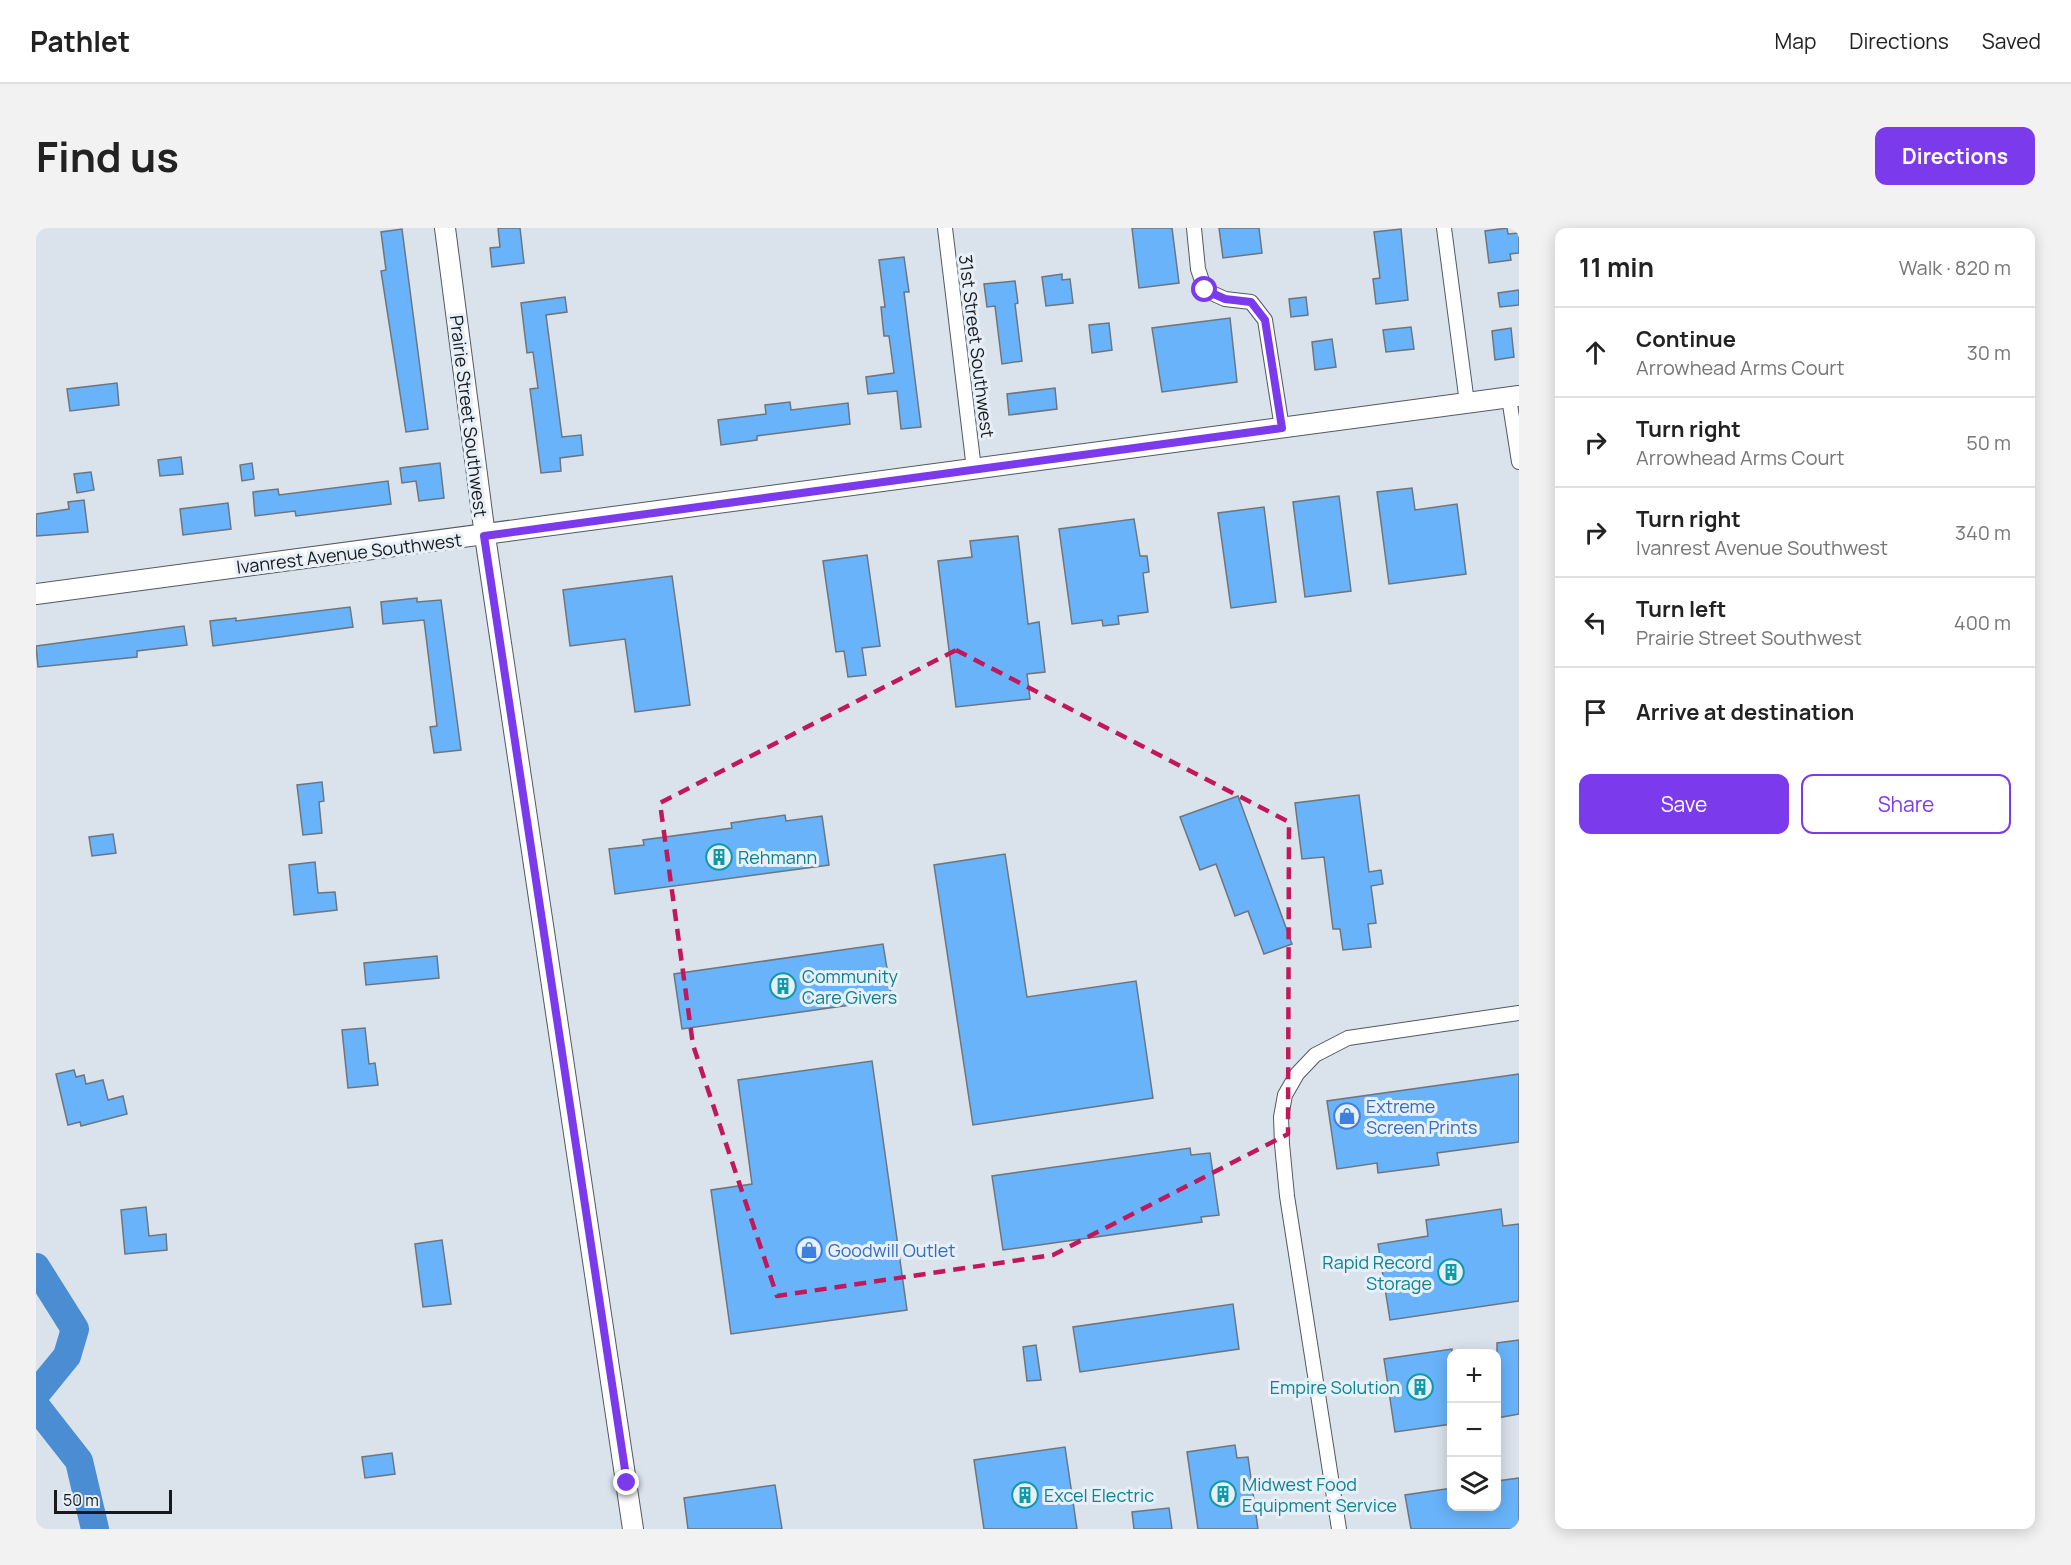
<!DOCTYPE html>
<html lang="en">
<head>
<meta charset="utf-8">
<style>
	:root { --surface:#fff; --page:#f2f2f2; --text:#222; --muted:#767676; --line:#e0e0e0; --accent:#7c3aed }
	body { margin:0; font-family:Manrope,sans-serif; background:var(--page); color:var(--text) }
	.controls { position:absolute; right:18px; bottom:18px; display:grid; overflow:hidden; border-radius:12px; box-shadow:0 3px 15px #0003 }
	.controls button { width:54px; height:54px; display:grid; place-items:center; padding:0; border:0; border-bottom:2px solid var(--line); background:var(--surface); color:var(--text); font:30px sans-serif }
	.scale { position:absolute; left:18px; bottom:15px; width:118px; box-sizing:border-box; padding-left:6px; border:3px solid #17191c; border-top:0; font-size:16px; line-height:21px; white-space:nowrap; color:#17191c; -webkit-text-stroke:4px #e7f0f8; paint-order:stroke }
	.stop { position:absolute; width:18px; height:18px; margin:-14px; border:4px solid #7c3aed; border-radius:50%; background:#fff }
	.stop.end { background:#7c3aed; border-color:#fff; box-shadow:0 2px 6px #0008 }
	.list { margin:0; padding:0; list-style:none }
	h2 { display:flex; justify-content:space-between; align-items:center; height:78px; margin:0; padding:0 24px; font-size:26px }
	h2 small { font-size:20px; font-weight:400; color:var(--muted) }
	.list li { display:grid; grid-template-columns:39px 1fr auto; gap:18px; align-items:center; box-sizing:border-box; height:90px; padding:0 24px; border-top:2px solid var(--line) }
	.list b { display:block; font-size:22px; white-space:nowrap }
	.list p { margin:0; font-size:20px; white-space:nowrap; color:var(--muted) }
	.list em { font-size:20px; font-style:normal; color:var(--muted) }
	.actions { display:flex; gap:12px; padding:18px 24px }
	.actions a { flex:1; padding:14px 0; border:2px solid var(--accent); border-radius:12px; text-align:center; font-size:21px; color:var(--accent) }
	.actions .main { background:var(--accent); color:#fff }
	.icon { flex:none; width:33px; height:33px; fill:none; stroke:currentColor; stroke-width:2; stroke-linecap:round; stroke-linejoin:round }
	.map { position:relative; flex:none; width:1483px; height:1301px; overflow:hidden; border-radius:12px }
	header { display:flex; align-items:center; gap:36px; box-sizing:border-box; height:84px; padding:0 30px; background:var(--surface); border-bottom:2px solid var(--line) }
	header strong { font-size:28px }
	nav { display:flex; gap:33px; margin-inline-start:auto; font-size:21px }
	.intro { display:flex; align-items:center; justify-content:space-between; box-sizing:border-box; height:144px; padding:0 36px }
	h1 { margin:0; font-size:42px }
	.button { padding:15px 27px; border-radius:12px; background:var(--accent); color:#fff; font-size:21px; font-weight:700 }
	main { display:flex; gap:36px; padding:0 36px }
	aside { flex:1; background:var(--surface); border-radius:12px; box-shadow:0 3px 15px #0003 }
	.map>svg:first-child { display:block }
</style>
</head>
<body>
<header>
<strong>Pathlet</strong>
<nav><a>Map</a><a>Directions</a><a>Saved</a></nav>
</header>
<div class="intro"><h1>Find us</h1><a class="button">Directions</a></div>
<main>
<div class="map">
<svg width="1483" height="1301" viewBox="0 0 1483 1301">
	<rect width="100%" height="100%" fill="#dae2eb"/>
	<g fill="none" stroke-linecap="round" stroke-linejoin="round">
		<g stroke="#4a8dd3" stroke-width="28">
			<path d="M0,1039L39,1101L31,1128L0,1166"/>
			<path d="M0,1178L43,1233L59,1301"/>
		</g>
	</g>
	<g fill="#69b3fa" stroke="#6e757c" stroke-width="1.5">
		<path d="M462,0H484L488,35L456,39L454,20L464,19Z"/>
		<path d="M1096,0H1136L1143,55L1103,60Z"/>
		<path d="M1183,0H1223L1226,25L1187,30Z"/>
		<path d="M1471,0L1472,6L1483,5V25L1474,26L1475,32L1453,35L1449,3Z"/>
		<path d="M366,1L392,201L370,204L345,43L350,42L345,4Z"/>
		<path d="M1365,1L1372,72L1340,76L1337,51L1344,50L1338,4Z"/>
		<path d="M868,29L873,64H868L885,199L865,201L861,163L832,166L830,149L858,145L853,108H848L845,79H849L843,32Z"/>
		<path d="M1026,46V52L1034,51L1037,75L1010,78L1006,49Z"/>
		<path d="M979,53L982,75L979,76L986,133L966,136L959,78L951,79L948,56Z"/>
		<path d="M1483,62V77L1464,79L1462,65Z"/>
		<path d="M529,69L531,84L510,87L526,209L545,207L547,227L524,230L525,243L505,245L494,161L502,160L497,124L491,125L485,75Z"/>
		<path d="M1270,69L1272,87L1255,89L1253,71Z"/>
		<path d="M1194,90L1201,154L1126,164L1116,100Z"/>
		<path d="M1073,95L1076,122L1056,125L1053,97Z"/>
		<path d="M1375,99L1378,121L1350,124L1347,102Z"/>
		<path d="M1475,100L1478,129L1459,132L1456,103Z"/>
		<path d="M1296,111L1300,139L1279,142L1276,114Z"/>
		<path d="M81,155L83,177L34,183L31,161Z"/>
		<path d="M1019,160L1021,181L973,187L971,166Z"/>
		<path d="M754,174L755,182L812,175L814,196L721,208V212L685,217L682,192L730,186L729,177Z"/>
		<path d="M145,229L147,246L124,248L122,232Z"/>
		<path d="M216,235L218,251L206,253L204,237Z"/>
		<path d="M404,235L408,270L383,273L380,253L366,255L364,240Z"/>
		<path d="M55,244L58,262L41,265L38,246Z"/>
		<path d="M352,253L355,276L260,288L259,283L219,288L217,264L242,261L243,267Z"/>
		<path d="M1376,260L1379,282L1421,276L1430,346L1353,356L1341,264Z"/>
		<path d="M1303,268L1315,363L1269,369L1257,274Z"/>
		<path d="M48,272L52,304L0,308V286L33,281L32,274Z"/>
		<path d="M192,275L195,301L147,307L144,281Z"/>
		<path d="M1228,279L1240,374L1195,380L1182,285Z"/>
		<path d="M1098,291L1104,328H1111L1113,344L1107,345L1112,384L1082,388L1083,396L1067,398L1066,392L1036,396L1023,301Z"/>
		<path d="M982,308L992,396L1003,394L1009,444L991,446L994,471L920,479L902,333L936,329L934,313Z"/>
		<path d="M831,327L844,418L826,420L830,447L812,449L808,423L800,424L787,333Z"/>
		<path d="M636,348L654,477L599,484L589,411L534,418L527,362Z"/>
		<path d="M381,370V374L405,372L425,522L398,525L394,499L401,498L388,392L347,396L345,374Z"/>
		<path d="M314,379L317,399L177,418L174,393L200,390V393Z"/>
		<path d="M148,398L151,417L101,423V429L2,439L0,418Z"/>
		<path d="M286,554L288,573L283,574L286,605L267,607L261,557Z"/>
		<path d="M1323,567L1333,644L1345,642L1347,656L1335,658L1340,695L1332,696L1335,719L1307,722L1304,701H1297L1288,629L1266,631L1259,575Z"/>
		<path d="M1202,568L1256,716L1228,726L1212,683L1199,688L1180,636L1164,642L1144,589Z"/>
		<path d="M749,587L750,593L786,588L793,637L579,666L573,621L608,617L607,612L696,600L695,595Z"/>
		<path d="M77,606L80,625L56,628L53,609Z"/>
		<path d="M969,626L991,769L1100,753L1117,870L937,897L898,637Z"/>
		<path d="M279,634L282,665L299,664L301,682L258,687L253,637Z"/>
		<path d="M847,716L856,771L646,801L638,746Z"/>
		<path d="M401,728L403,750L330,757L328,735Z"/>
		<path d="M329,800L333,836L339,835L342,857L312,860L306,802Z"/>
		<path d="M836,833L871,1082L695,1106L675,962L716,956L702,852Z"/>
		<path d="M38,842L40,849L48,847L50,856L67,852L72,872L87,868L91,886L45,898L44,894L32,897L20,846Z"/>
		<path d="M1483,846V914L1401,925L1403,937L1342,945L1341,935L1301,941L1291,873Z"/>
		<path d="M1154,920L1155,927L1174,925L1183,987L1165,989L1166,994L967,1022L956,948Z"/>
		<path d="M110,979L113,1008L130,1006L131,1022L89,1026L85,982Z"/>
		<path d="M1465,981L1467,998L1483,996V1073L1354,1092L1342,1016L1392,1008L1390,992Z"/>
		<path d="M406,1012L415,1076L387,1079L379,1016Z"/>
		<path d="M1197,1076L1203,1121L1044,1144L1037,1099Z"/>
		<path d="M1483,1112V1186L1461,1190V1115Z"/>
		<path d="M1000,1117L1005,1152L991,1153L987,1119Z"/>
		<path d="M1416,1121V1196L1359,1204L1348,1131Z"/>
		<path d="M1199,1217L1201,1230L1212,1229L1222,1301H1162L1151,1224Z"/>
		<path d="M1029,1219L1041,1301H948L938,1232Z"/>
		<path d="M356,1225L359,1246L329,1250L326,1229Z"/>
		<path d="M1483,1250V1301H1375L1369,1267L1416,1260V1278H1461V1253Z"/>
		<path d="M739,1257L746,1301H652L648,1270Z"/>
		<path d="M1133,1280L1136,1301H1098L1096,1284Z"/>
	</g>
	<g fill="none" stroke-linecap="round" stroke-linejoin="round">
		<g stroke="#525960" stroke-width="16">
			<g id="street">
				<path d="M909,0L938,241"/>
				<path d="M1158,0L1162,41L1169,62L1189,71L1215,74L1229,92L1246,200"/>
				<path d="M1408,0L1431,175"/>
				<path d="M1473,170L1483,234"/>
				<path d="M1303,1301L1251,968L1246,916L1245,889L1249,867L1261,846L1279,827L1312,810L1483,785"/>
			</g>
		</g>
		<g stroke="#525960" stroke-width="22">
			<g id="secondary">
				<path d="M409,0L449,308L597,1301"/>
				<path d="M0,366L1483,168"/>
			</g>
		</g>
		<use href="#street" stroke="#fff" stroke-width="14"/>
		<use href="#secondary" stroke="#fff" stroke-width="20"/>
	</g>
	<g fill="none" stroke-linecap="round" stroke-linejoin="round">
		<path stroke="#7c3aed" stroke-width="8" d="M591,1255L448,308L1246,200L1229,92L1215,74L1189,71L1169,62"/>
	</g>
	<path fill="none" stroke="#c2185b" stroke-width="4.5" stroke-dasharray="12 8" stroke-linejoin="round" d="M920,422L1253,594L1252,906L1017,1027L741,1068L657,817L624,575Z"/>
	<defs>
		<g id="building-ring" transform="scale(1.35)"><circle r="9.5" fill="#e7f0f8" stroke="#0f9aa8" stroke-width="1.5"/><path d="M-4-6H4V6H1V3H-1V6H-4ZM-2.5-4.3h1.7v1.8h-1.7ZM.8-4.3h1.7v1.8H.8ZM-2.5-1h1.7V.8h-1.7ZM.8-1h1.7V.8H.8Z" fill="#0f9aa8"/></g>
		<g id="shop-ring" transform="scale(1.35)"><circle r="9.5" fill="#e7f0f8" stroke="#3f7fe0" stroke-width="1.5"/><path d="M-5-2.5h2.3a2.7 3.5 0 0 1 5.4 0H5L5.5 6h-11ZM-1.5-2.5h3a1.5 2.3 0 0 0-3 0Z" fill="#3f7fe0"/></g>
	</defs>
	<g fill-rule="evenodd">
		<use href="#building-ring" x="683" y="629"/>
		<use href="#building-ring" x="747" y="758"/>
		<use href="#shop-ring" x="1311" y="888"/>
		<use href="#shop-ring" x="773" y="1022"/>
		<use href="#building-ring" x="1415" y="1044"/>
		<use href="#building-ring" x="1384" y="1159"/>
		<use href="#building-ring" x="1187" y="1266"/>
		<use href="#building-ring" x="989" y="1267"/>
	</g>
	<g text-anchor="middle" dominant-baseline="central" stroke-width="6" stroke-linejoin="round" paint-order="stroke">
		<g font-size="18" fill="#17191c" stroke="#e7f0f8">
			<text transform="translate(941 118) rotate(83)">31st Street Southwest</text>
			<text transform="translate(433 188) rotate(83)">Prairie Street Southwest</text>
			<text transform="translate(313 325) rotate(-7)">Ivanrest Avenue Southwest</text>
		</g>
		<g font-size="18" fill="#0d838f" stroke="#e7f0f8" text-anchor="start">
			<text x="702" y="629">Rehmann</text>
			<text x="766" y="748">Community<tspan x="766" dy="21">Care Givers</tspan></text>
			<text x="1396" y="1034" text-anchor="end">Rapid Record<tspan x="1396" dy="21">Storage</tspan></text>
			<text x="1364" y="1159" text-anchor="end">Empire Solution</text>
			<text x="1206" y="1256">Midwest Food<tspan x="1206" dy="21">Equipment Service</tspan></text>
			<text x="1008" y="1267">Excel Electric</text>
		</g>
		<g font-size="18" fill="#366cbe" stroke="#e7f0f8" text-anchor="start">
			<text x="1330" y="878">Extreme<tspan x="1330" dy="21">Screen Prints</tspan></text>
			<text x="792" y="1022">Goodwill Outlet</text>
		</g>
	</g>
</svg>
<div class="controls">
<button>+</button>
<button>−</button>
<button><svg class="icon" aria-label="layers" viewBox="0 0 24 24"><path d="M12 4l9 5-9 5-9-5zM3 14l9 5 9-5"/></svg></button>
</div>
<div class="scale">50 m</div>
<div class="stop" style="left:1169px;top:62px"></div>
<div class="stop end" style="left:591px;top:1255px"></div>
</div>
<aside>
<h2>11 min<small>Walk · 820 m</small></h2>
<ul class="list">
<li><svg class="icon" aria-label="ahead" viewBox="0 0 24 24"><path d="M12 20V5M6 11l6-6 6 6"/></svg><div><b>Continue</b><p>Arrowhead Arms Court</p></div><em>30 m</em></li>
<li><svg class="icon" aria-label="right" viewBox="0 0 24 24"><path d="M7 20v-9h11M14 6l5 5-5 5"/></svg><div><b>Turn right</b><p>Arrowhead Arms Court</p></div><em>50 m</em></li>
<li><svg class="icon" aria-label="right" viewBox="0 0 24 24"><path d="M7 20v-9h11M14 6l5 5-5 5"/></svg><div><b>Turn right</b><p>Ivanrest Avenue Southwest</p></div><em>340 m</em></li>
<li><svg class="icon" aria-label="left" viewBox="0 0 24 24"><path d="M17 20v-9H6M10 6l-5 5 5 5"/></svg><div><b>Turn left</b><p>Prairie Street Southwest</p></div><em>400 m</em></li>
<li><svg class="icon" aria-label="arrive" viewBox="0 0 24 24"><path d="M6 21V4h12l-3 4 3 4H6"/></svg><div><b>Arrive at destination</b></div></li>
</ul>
<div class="actions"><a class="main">Save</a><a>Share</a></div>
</aside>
</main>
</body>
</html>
